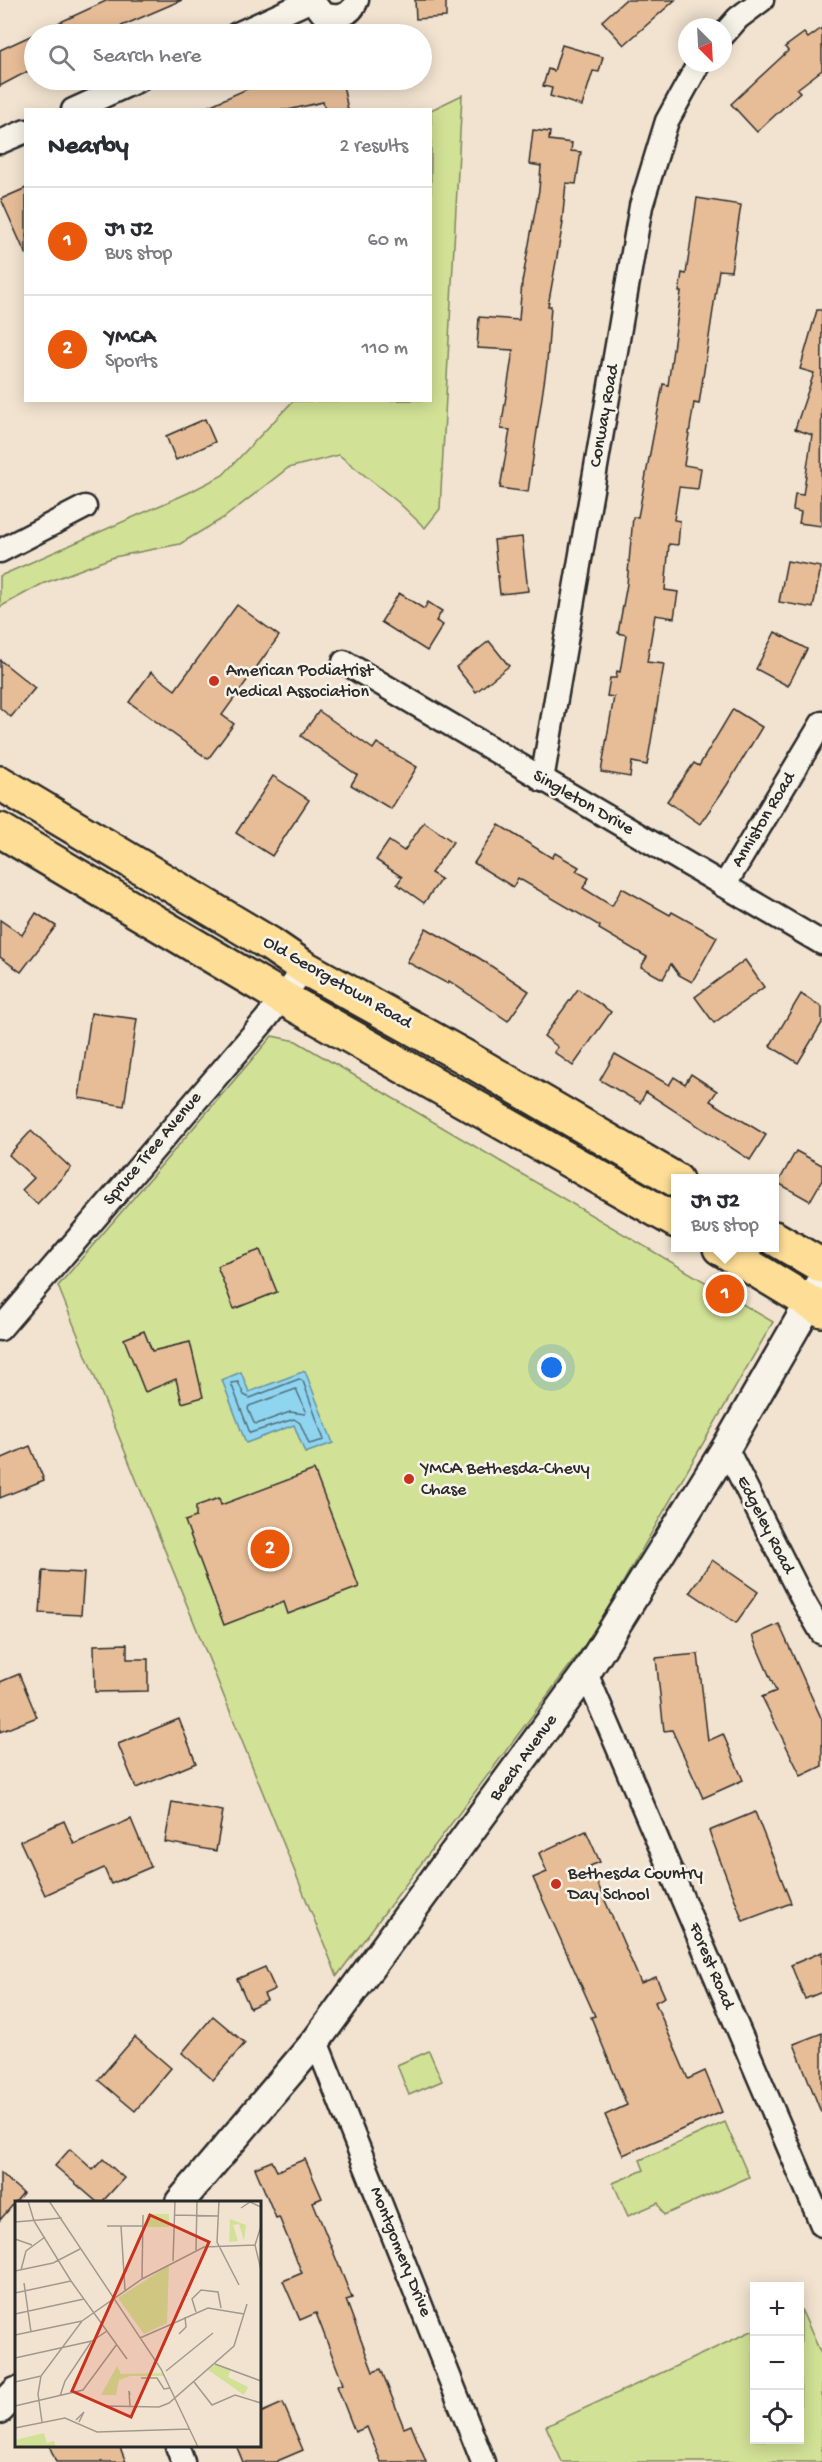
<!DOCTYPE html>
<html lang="en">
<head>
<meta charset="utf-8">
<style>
	:root { --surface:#fff; --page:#f7f7f7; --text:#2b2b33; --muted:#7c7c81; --line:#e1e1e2; --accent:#ea580c }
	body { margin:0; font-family:"Gochi Hand",sans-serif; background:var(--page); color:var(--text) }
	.controls { position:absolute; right:18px; bottom:18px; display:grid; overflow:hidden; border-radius:0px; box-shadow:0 3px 15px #0003 }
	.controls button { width:54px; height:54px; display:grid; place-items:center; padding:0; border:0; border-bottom:2px solid var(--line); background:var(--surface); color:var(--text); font:30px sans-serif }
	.compass { position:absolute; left:678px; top:18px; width:54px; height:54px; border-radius:50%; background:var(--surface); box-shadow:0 3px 15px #0003; rotate:156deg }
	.you { position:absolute; left:552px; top:1368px; width:21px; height:21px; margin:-15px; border:4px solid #fff; border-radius:50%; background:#1a73e8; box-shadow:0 0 0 9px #1a73e833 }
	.badge { display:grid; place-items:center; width:39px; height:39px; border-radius:50%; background:var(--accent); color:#fff; font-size:20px; font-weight:700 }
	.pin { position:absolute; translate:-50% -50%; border:3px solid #fff; box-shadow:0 2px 6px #0006 }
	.popup { position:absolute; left:671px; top:1174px; width:108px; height:78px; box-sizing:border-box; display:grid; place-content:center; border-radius:0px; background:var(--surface); filter:drop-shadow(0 2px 4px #0005); font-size:20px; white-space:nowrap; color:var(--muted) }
	.popup b { font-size:22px; color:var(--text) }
	.popup::after { content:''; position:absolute; left:50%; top:100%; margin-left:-12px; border:12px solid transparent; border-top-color:var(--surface) }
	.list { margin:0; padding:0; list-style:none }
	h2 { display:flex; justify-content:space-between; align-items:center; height:78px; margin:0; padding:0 24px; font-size:26px }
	h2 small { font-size:20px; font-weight:400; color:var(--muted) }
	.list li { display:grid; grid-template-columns:39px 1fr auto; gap:18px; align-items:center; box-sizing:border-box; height:108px; padding:0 24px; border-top:2px solid var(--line) }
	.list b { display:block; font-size:22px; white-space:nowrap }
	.list p { margin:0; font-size:20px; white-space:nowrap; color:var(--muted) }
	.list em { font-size:20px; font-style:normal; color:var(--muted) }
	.icon { flex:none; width:33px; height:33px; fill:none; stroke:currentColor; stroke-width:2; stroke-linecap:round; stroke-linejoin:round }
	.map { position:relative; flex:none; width:822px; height:2462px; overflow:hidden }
	.search { position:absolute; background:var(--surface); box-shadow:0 3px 15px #0003; left:24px; top:24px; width:408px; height:66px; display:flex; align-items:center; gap:15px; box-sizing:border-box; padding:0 21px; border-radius:33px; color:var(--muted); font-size:22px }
	.panel { position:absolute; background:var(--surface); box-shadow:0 3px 15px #0003; left:24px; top:108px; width:408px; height:294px; border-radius:0px }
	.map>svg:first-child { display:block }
</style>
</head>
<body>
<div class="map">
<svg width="822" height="2462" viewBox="0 0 822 2462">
	<rect width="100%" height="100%" fill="#f2e3d0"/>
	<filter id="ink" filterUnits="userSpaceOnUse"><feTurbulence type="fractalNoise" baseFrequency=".0167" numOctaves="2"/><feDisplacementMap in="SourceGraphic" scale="12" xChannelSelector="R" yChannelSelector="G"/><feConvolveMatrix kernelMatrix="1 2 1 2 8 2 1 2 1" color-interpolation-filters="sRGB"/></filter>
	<g filter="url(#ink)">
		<g fill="#d1e195" stroke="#7e8660" stroke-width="1.5">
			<path d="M462,95L440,509L425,528L398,502L339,455L288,468L225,517L180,544L114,557L42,584L0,607V576L188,493L223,475L293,401L430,400L431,110Z"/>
			<path d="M272,1036L296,1041L773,1322L592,1636L337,1976L58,1286Z"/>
			<path d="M429,2051L442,2081L409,2095L397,2065Z"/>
			<path d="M725,2122L749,2177L664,2215L658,2203L628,2216L613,2183L644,2170L640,2160Z"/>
			<path d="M801,2309L822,2356V2462H562L546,2426L754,2330V2440H800Z"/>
		</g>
		<path fill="#8fd5f0" stroke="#6791a1" stroke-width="1.5" d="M305,1371L333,1443L305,1453L294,1425L246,1443L222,1380L241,1372L249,1392Z"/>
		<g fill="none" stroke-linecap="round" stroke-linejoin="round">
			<g stroke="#536f7a" stroke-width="1.5">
				<path d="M299,1379L303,1381L324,1440L309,1444L300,1423L294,1419L250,1433L231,1383L238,1382L244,1395L250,1398Z"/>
				<path d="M296,1389L306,1411L305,1414L290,1412L257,1424L254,1423L248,1409L249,1406Z"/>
			</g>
		</g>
		<g fill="#e7bd97" stroke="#2b2b2b" stroke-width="1.5">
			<path d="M108,0H182L103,34H34V68L0,86V50Z"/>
			<path d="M415,0H446V17L416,19Z"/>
			<path d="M625,0H675L624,45L602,21Z"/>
			<path d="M822,28V70L797,89L800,92L757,132L731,104L788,51L785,47L804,33L808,38Z"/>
			<path d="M562,45L603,57L599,72L593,71L582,106L550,96L552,88L543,86L548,69L554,71Z"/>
			<path d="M267,80H342L348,110H325L323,102L288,110H200Z"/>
			<path d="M533,130L550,132L549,140L572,143L571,151L581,152L576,184L566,183L562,223H563L548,306H551L547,363L528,492L500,488L510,430L501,429L513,350L477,348L479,317L519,320L522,282L539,190L541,166L529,164Z"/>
			<path d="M26,188V255L1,199Z"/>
			<path d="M697,198L741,205L731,271L719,270L699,404L694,403L684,465L701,468L698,489L679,487L674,520L680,521L678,545L669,544L665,590L678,592L674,618L655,615L647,662L664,664L647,765L632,762L630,777L601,772L614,697L607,696L610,678H616L617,671L620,672L626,635L618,633L627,584L633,517H638L663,384L668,385L681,292H679L682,273L686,274Z"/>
			<path d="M817,310H822L821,526L799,523L801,512L793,510L795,494L803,495L812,435L795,429L814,373L800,369Z"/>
			<path d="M205,419L215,442L176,460L166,436Z"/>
			<path d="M522,537L528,591L500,594L494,540Z"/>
			<path d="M787,561L821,567L813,608L779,602Z"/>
			<path d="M399,593L424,609L428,602L442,611L436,621L443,625L427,651L381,622Z"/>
			<path d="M237,605L279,636L222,715L234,724L208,759L129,702L151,672L175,690Z"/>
			<path d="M775,632L807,649L788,686L756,669Z"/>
			<path d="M489,641L509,666L476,692L456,667Z"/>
			<path d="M0,660L35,688L11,717L0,708Z"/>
			<path d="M733,709L762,727L727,785L700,824L667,801L694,763L699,766Z"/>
			<path d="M319,711L373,749L377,743L417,767L391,809L351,785L357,775L301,736Z"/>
			<path d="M273,776L309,800L272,856L236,833Z"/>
			<path d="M424,822L453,842L431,873L441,879L424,903L397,884L402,877L376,860L389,841L404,851Z"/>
			<path d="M499,825L552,858L555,853L579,867L576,871L589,878L583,888L612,906L622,888L670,915L672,912L717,937L692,982L679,975L671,964L663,979L641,967L647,957L599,929L600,926L518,878L513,887L474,863Z"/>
			<path d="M36,913L56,926L21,972L0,957V920L22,935Z"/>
			<path d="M426,928L479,958L529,991L508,1021L449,981L448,984L407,962Z"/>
			<path d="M745,960L764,987L714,1023L695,997Z"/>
			<path d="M578,989L611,1012L573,1066L554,1052L558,1047L544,1036Z"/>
			<path d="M801,994L822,1007V1023L798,1063L770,1046Z"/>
			<path d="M91,1013L137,1019L124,1106L79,1098Z"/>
			<path d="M615,1054L669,1085L674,1077L685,1084L691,1074L717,1091L710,1101L766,1135L750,1160L646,1092L640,1103L600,1080Z"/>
			<path d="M31,1131L71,1168L37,1204L22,1190L34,1178L9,1155Z"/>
			<path d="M796,1151L822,1165V1180L810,1201L778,1183Z"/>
			<path d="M260,1250L277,1292L234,1309L217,1266Z"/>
			<path d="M144,1331L152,1351L190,1342L203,1397L182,1403L176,1379L145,1392L124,1339Z"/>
			<path d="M30,1446L44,1480L0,1498V1459Z"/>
			<path d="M314,1470L359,1587L288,1614L284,1602L224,1625L185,1521L196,1517V1506L219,1498L221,1505Z"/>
			<path d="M712,1560L758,1592L736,1623L690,1592Z"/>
			<path d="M43,1571L84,1573L81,1615L40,1613Z"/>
			<path d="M779,1624L822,1720V1766L801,1776L762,1697L776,1691L752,1636Z"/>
			<path d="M127,1644V1659H148V1691L95,1692L94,1645Z"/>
			<path d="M698,1654L708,1741L723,1734L743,1780L703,1798L672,1730L664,1731L656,1658Z"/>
			<path d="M19,1674L37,1717L0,1732V1682Z"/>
			<path d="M179,1719L196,1763L136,1788L118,1744Z"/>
			<path d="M172,1802L223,1811L216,1851L165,1842Z"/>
			<path d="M755,1812L791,1903L743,1921L709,1831Z"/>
			<path d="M131,1819L151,1867L111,1884L104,1868L45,1895L20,1841L64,1821L74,1844Z"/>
			<path d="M586,1831L600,1862L590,1866L641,1983L656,1977L665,1997L655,2002L688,2079L705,2071L722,2112L623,2155L605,2115L627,2105L591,2017L595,2016L533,1878L547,1872L539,1853Z"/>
			<path d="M822,1952V1992L805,1999L791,1965Z"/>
			<path d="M265,1967L275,1989L264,1994L267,2000L250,2008L237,1979Z"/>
			<path d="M213,2016L245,2043L213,2080L182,2053Z"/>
			<path d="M822,2033V2112H821L794,2044Z"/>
			<path d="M135,2037L171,2068L135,2111L98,2080Z"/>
			<path d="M70,2149L93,2170L103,2159L124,2178L102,2202H97L55,2166Z"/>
			<path d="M305,2159L322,2198L313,2202L352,2298L346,2300L373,2372L381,2369L404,2428L411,2425L426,2462H381L367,2427L355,2432L337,2386L343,2384L316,2313L300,2320L283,2281L302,2273L279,2217L276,2218L255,2168L272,2161L277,2171Z"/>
			<path d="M0,2173L23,2193L0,2220Z"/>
			<path d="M283,2403L303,2450L275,2462H243L236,2445H260V2413Z"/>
			<path d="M49,2445H119L126,2462H56Z"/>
		</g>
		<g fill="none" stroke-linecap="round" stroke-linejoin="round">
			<g stroke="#2b2b2b" stroke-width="27">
				<g id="minor">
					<path d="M312,0L322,13C337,20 351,16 357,0"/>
					<path d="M237,34L312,0"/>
					<path d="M723,35L738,18L762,0"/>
					<path d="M73,110L139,80"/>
					<path d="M0,142L26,131"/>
					<path d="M0,551L85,507"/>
					<path d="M344,662L822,943"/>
					<path d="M542,780L641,206L667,121L699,63"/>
					<path d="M724,886L822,723"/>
					<path d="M0,1329L266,1019L305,968"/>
					<path d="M726,1448L804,1602L822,1633"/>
					<path d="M586,1673L822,2225"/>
					<path d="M316,2041L483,2462"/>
					<path d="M177,2446L183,2462"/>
				</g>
			</g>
			<g stroke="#2b2b2b" stroke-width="33">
				<g id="tertiary">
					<path d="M180,2202L316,2041L586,1673L726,1448L822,1281"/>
					<path d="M0,2409L16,2392"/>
				</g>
			</g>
			<g stroke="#2b2b2b" stroke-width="38">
				<g id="primary">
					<path d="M0,783L270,944L305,968L463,1056L676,1180"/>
					<path d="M0,830L283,998L676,1221"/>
					<path d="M774,1238L822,1266"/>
					<path d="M720,1248L822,1310"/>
				</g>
			</g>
			<use href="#minor" stroke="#f7f3e8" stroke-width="22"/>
			<use href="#tertiary" stroke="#f7f3e8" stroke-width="28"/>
			<use href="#primary" stroke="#fedd96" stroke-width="33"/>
		</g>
	</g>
	<g fill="#c8321e" stroke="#f7f3e8" stroke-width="2">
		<circle cx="214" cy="681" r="6"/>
		<circle cx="409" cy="1479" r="6"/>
		<circle cx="556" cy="1884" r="6"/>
	</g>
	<g text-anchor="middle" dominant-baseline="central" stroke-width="5" stroke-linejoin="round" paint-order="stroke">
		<g font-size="18" fill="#2b2b2b" stroke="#f7f3e8">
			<text transform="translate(605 416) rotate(-80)">Conway Road</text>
			<text transform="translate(583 803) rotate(30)">Singleton Drive</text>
			<text transform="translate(764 820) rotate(-59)">Anniston Road</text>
			<text transform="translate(337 983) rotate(30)">Old Georgetown Road</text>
			<text transform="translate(153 1149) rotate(-50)">Spruce Tree Avenue</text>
			<text transform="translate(765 1525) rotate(63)">Edgeley Road</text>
			<text transform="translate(524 1758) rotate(-54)">Beech Avenue</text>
			<text transform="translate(711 1966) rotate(67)">Forest Road</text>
			<text transform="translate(400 2252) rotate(68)">Montgomery Drive</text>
		</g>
		<g font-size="18" fill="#2b2b2b" stroke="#f7f3e8" text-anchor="start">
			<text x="226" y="671">American Podiatrist<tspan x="226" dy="21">Medical Association</tspan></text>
			<text x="421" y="1469">YMCA Bethesda-Chevy<tspan x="421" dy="21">Chase</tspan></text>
			<text x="568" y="1874">Bethesda Country<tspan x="568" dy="21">Day School</tspan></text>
		</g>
	</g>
	<g transform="translate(15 2201)">
		<rect width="246" height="246" fill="#f2e3d0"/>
		<path d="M132,13H154V26H132ZM215,18L231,24L229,40L224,23L218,24L223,40L214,41ZM154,64L152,122L129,133L103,97ZM200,163L216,168L213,176L233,186L229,194L193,169ZM102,165L106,173L148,172L150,175H115L104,179L101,194H86ZM29,232L32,242L39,240L41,246H0V239Z" fill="#d1e195"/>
		<path fill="none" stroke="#a2998e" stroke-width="1.5" d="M13,0L19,20L56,80L112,158M34,0L146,168L183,246M204,0L202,41L224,84M226,7L235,1L246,6M160,14L204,15M0,21L47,17M92,25H128M106,25L110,89M246,25L240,44L246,69M0,38L17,44M181,49L182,0M158,60L160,0M6,69L11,50L30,36M0,70L38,62L65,48M127,77L128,14M9,82L16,131M0,92L56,80M181,111L177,98L186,89L203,91L206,107M0,113L69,98M164,133L171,126L170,116M0,134L67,120M125,137L193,107L229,113M0,157L77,140L92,130M200,163L246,180M151,170L198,132M126,177H142L149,188L155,187M0,181L26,175M179,181L197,204L220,194L246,202M115,194L114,190L115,206M45,195L50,180L76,141M0,205L68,189L102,143M93,206L90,205L144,206L154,202L219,145L232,103M61,219L69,211L64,221M27,221L23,193L26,175L67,120L127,78L189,46L240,44M0,227L50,217L82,231L174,228"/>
		<path fill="#c8321e" fill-opacity="0.15" stroke="#c8321e" stroke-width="3" d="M135,14L194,41L116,216L57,190Z"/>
		<rect width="246" height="246" fill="none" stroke="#2b2b2b" stroke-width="3"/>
	</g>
</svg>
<div class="controls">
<button>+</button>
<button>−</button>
<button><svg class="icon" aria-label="locate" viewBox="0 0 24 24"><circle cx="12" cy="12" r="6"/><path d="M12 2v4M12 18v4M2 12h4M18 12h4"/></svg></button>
</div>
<svg class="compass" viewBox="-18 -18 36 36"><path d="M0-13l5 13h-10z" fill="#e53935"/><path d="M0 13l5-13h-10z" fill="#7c7c81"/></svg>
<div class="you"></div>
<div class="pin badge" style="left:725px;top:1294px">1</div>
<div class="popup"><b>J1 J2</b>Bus stop</div>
<div class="pin badge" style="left:270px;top:1549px">2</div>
<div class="search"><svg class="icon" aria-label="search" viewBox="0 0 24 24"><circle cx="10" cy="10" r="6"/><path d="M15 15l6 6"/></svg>Search here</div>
<section class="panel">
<h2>Nearby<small>2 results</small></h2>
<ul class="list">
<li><span class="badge">1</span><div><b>J1 J2</b><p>Bus stop</p></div><em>60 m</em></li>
<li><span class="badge">2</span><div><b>YMCA</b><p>Sports</p></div><em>110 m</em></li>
</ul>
</section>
</div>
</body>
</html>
